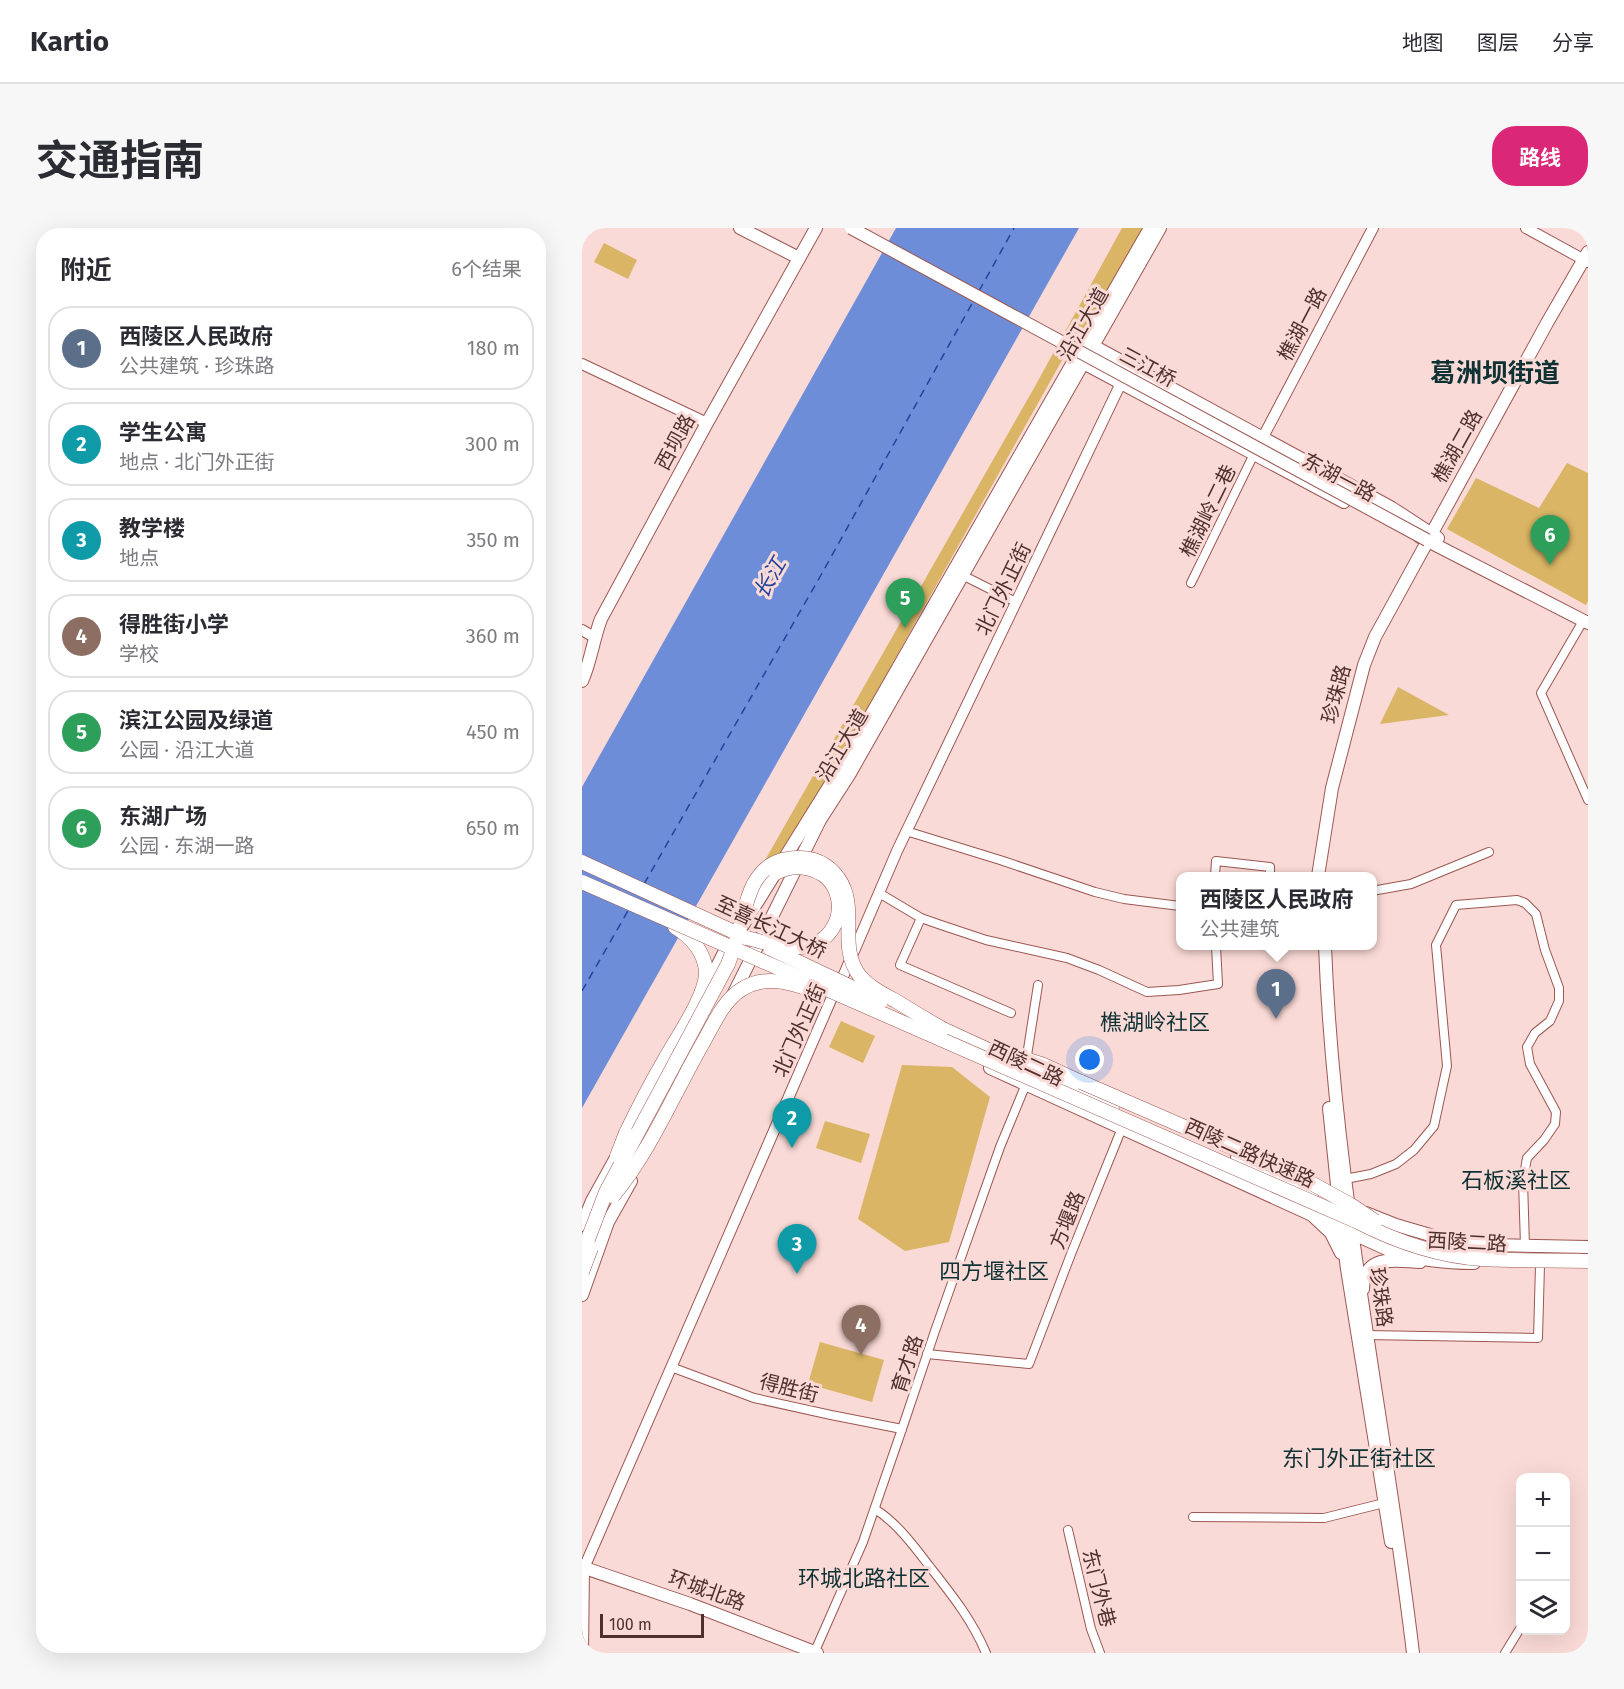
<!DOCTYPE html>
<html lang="zh">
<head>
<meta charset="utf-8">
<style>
	:root { --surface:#fff; --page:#f7f7f7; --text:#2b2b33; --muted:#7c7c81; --line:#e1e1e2; --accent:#db2777 }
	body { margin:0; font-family:"Fira Sans","Noto Sans SC",sans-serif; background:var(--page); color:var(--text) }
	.controls { position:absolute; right:18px; bottom:18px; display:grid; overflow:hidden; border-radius:12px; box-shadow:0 6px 24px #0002 }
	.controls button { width:54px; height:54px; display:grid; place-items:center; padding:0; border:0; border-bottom:2px solid var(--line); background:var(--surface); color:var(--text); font:30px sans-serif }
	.scale { position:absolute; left:18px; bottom:15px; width:104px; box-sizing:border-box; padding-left:6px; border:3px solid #4f302d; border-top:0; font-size:16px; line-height:21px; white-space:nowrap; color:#4f302d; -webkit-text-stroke:4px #fadad6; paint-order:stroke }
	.you { position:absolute; left:508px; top:832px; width:21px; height:21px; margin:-15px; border:4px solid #fff; border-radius:50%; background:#1a73e8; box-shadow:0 0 0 9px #1a73e833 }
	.badge { display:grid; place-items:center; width:39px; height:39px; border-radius:50%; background:var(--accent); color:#fff; font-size:20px; font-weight:700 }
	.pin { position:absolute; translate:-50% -50px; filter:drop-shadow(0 2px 3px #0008) }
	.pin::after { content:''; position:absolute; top:32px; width:21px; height:18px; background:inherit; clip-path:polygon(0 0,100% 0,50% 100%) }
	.popup { position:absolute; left:594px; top:644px; width:201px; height:78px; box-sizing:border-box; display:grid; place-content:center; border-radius:12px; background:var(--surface); filter:drop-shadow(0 2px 4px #0005); font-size:20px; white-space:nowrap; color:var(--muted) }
	.popup b { font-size:22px; color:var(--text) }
	.popup::after { content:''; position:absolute; left:50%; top:100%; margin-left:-12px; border:12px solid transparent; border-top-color:var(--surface) }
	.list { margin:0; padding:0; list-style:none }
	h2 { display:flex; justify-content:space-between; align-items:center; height:78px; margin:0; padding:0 24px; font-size:26px }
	h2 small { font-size:20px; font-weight:400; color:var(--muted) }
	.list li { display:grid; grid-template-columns:39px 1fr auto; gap:18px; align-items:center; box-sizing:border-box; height:84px; margin:0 12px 12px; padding:0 12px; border:2px solid var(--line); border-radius:24px }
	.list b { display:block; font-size:22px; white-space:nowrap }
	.list p { margin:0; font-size:20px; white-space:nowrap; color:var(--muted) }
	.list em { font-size:20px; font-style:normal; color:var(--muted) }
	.icon { flex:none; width:33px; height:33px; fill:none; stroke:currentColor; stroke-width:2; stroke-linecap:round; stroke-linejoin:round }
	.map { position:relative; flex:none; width:1006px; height:1425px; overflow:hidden; border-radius:24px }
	header { display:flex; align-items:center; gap:36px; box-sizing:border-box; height:84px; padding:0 30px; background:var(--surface); border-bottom:2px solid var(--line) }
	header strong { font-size:28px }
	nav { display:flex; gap:33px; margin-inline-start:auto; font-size:21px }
	.intro { display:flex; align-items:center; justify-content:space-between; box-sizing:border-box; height:144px; padding:0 36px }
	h1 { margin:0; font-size:42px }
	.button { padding:15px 27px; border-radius:24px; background:var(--accent); color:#fff; font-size:21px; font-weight:700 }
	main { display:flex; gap:36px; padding:0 36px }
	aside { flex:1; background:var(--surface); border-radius:24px; box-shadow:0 6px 24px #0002 }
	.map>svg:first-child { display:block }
</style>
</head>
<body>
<header>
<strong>Kartio</strong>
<nav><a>地图</a><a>图层</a><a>分享</a></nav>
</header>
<div class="intro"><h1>交通指南</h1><a class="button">路线</a></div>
<main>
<aside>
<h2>附近<small>6个结果</small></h2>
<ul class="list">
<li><span class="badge" style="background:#5c6f8a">1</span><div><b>西陵区人民政府</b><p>公共建筑 · 珍珠路</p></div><em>180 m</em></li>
<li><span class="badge" style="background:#0f9aa8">2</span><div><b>学生公寓</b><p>地点 · 北门外正街</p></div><em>300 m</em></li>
<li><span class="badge" style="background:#0f9aa8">3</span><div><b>教学楼</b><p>地点</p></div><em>350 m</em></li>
<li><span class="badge" style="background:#8d6e63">4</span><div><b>得胜街小学</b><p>学校</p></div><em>360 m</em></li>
<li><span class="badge" style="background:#2e9e5b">5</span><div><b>滨江公园及绿道</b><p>公园 · 沿江大道</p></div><em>450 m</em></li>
<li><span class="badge" style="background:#2e9e5b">6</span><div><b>东湖广场</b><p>公园 · 东湖一路</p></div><em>650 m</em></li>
</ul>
</aside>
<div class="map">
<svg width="1006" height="1425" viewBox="0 0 1006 1425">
	<rect width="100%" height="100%" fill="#fadad6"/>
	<g fill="#d9b565">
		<path d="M540,0H564L508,100L483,127L205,624L182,634L452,160Z"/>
		<path d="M22,15L55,32L46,51L12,34Z"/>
		<path d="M985,235L1006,245V373L1004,377L865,301L894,250L957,280Z"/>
		<path d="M816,459L867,487L798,496Z"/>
		<path d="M259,793L293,808L281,835L247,819Z"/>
		<path d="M320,837L370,839L408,869L367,1014L323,1023L276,991Z"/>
		<path d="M243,893L288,906L279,935L234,920Z"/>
		<path d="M238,1114L302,1132L290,1174L226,1156Z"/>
	</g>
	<path fill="#6d8dd9" d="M314,0H497L0,880V559Z"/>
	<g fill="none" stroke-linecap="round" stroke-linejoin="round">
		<g stroke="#24439b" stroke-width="1.5" stroke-dasharray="8 6" stroke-linecap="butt">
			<path d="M397,63L432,0"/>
			<path d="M62,656L239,347L392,72"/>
			<path d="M0,763L47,681"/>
		</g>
		<g stroke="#9c5752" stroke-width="10">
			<g id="minor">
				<path d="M380,347L434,374"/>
				<path d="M609,355L672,226"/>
				<path d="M1001,393L959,465L1006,572"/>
				<path d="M324,603L418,632L513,664L542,671L598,678"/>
				<path d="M633,648L634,633L688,639V648"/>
				<path d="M790,663L829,656L907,624"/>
				<path d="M297,665L339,690L359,697L404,712L485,730L517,742L565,764L597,762L636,756L634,718"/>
				<path d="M339,690L318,737L429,785"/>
				<path d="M444,834L456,757"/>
				<path d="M763,951L789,946L814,936L832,922L852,898L865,838L854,717L874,677L935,672L943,675L954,686L963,722L977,760V773L968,793L953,805L945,819L948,836L974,884L973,896L962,912L945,930L941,953L943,1018"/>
				<path d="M784,1107L956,1110L958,1037"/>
				<path d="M345,1126L447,1136L489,1026L540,900"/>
				<path d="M89,1139L172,1170L249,1187L320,1201"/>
				<path d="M293,1281C315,1295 332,1318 348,1339C370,1367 390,1392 404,1425"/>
				<path d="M611,1289L742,1290L802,1275"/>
				<path d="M486,1302L509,1401L518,1425"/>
				<path d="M233,1423L281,1314L320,1201L353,1103L418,919L444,856"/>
				<path d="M923,1425L939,1399"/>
			</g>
		</g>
		<g stroke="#9c5752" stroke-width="12">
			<g id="tertiary">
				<path d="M944,0L1006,34"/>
				<path d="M0,136L125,195"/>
				<path d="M681,209L791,0"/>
				<path d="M0,402L12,409"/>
				<path d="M1,1425L2,1340L251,767L260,751L315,623L539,155"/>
			</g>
		</g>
		<g stroke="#9c5752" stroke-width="14">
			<g id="secondary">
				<path d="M158,0L217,30"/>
				<path d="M504,114L810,280L856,310"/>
				<path d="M494,131L762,274"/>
				<path d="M838,309L1006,395"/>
				<path d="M0,453C9,433 11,412 19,391L125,195L234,0"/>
				<path d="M736,648L750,560L782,437L793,409L965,95L1006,24"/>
				<path d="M743,718C752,956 803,1189 831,1425"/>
				<path d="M747,880L757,976"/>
				<path d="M732,989L749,1005L759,1025"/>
				<path d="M759,994L765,1041L809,1314"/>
				<path d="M781,1061C782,1025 813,1033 838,1034"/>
				<path d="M0,1339L108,1376L235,1425"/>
			</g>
		</g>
		<g stroke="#9c5752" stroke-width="14">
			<g id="primary">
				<path d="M124,760L144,721L156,705L258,541L568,0"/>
				<path d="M150,769L238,592L267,547L578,0"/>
				<path d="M408,840L809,1023C836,1032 863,1035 892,1035"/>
				<path d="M655,929L732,963"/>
				<path d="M784,985L814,997L872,1014L908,1017L1006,1019"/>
				<path d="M0,997L10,973L40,919"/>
				<path d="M0,1067L26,994L49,953"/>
			</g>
		</g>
		<g stroke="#9c5752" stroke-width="15">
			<g id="trunk">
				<path d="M361,801L530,879"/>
				<path d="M443,831L462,837L499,854"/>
				<path d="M44,905C56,880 69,855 83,831C95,809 125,767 124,743C122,722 109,709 93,699"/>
			</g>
		</g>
		<use href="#minor" stroke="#fff" stroke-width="8"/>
		<use href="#tertiary" stroke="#fff" stroke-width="10"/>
		<use href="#secondary" stroke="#fff" stroke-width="12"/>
		<use href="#primary" stroke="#fff" stroke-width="12"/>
		<use href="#trunk" stroke="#fff" stroke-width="14"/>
		<g stroke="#9c5752" stroke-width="14" stroke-linecap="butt">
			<path id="secondary-bridge" d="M269,0L845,312"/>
		</g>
		<g stroke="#9c5752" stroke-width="15" stroke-linecap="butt">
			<g id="trunk-bridge">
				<path d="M0,634L163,709"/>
				<path d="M0,654L776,994C815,1014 856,1028 900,1031C935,1033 971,1032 1006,1033"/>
				<path d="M165,710C182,714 198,720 216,719C247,719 266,688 252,659C241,639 213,634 194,645"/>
				<path d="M189,721L299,773"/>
				<path d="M499,854L718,949L769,977L793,993"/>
				<path d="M35,928L44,905"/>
				<path d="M31,968C69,922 92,865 122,813C132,795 142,772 160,761C181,748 204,753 226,761"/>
				<path d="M0,1027L24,964L146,736C149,727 153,719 155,710C164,681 166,642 200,632C211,629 222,629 232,632C248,637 260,651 264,667C271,694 259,722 277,747C287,759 301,766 314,773C330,783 345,792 361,801"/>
				<path d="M0,1044L9,1020"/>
			</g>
		</g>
		<use href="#secondary-bridge" stroke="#fff" stroke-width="12"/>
		<use href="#trunk-bridge" stroke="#fff" stroke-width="14"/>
	</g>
	<g text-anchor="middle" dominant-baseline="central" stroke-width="6" stroke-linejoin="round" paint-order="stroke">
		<g font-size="20" fill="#4f302d" stroke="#fadad6">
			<text transform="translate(501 96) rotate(-60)">沿江大道</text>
			<text transform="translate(720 96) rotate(-62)">樵湖一路</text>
			<text transform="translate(566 139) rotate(28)">三江桥</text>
			<text transform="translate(93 214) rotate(-62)">西坝路</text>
			<text transform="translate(875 218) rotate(-61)">樵湖二路</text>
			<text transform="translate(757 249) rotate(28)">东湖一路</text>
			<text transform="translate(626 283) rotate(-64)">樵湖岭二巷</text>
			<text transform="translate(421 361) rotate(-64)">北门外正街</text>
			<text transform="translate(754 466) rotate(-75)">珍珠路</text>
			<text transform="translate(260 517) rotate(-59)">沿江大道</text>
			<text transform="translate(189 699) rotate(25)">至喜长江大桥</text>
			<text transform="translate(217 802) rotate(-66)">北门外正街</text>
			<text transform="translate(444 835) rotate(25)">西陵二路</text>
			<text transform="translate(668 925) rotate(24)">西陵二路快速路</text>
			<text transform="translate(485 992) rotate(-68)">方堰路</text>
			<text transform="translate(885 1014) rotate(3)">西陵二路</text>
			<text transform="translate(799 1069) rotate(82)">珍珠路</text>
			<text transform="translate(325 1136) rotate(-72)">育才路</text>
			<text transform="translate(207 1160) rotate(14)">得胜街</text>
			<text transform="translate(517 1360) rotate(76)">东门外巷</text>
			<text transform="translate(125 1362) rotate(20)">环城北路</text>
		</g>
		<g font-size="21" font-style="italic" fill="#24439b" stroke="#fadad6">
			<text transform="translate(188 350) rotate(-60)">长江</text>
		</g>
		<g font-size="22" fill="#0e3134" stroke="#fadad6">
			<text x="573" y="794">樵湖岭社区</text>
			<text x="934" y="952">石板溪社区</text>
			<text x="412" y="1043">四方堰社区</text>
			<text x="777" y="1230">东门外正街社区</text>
			<text x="282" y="1350">环城北路社区</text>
		</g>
		<g font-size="26" font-weight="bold" fill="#0e3134" stroke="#fadad6">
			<text x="913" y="145">葛洲坝街道</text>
		</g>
	</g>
</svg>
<div class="controls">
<button>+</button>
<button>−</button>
<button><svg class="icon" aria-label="layers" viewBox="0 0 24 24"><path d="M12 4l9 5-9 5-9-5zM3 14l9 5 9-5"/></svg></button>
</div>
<div class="scale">100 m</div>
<div class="you"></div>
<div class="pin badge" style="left:694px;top:791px;background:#5c6f8a">1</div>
<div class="popup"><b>西陵区人民政府</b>公共建筑</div>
<div class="pin badge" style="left:210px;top:920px;background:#0f9aa8">2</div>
<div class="pin badge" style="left:215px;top:1046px;background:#0f9aa8">3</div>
<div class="pin badge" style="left:279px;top:1127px;background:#8d6e63">4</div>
<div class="pin badge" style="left:323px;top:400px;background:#2e9e5b">5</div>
<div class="pin badge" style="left:968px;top:337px;background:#2e9e5b">6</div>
</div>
</main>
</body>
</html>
